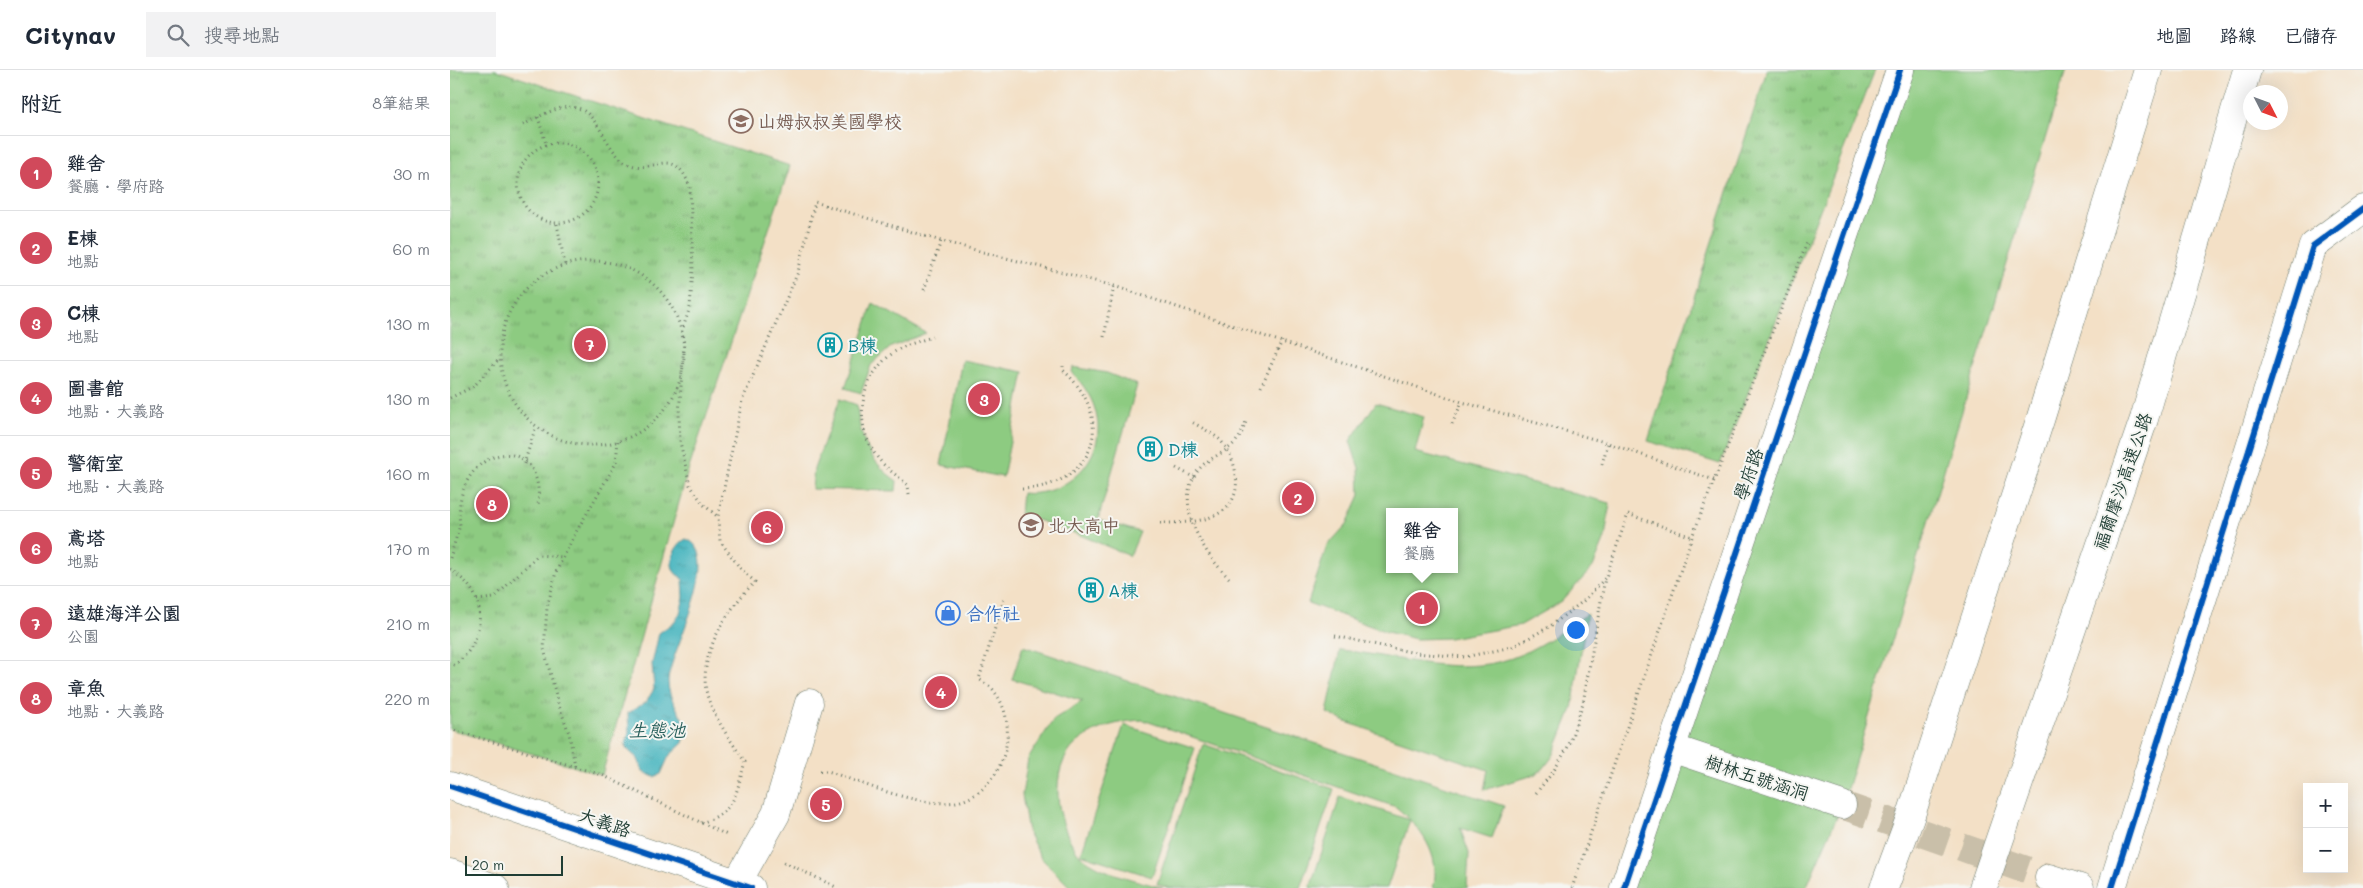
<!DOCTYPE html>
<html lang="zh-TW">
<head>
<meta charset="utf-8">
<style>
	:root { --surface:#fff; --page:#f2f2f3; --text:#1f2937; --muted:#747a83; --line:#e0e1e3; --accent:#d1495b }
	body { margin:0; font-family:Mali,"LXGW WenKai TC",sans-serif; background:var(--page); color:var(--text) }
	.controls { position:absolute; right:15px; bottom:15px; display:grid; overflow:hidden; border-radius:0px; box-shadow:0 5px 20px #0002 }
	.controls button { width:45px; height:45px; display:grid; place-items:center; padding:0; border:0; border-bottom:1px solid var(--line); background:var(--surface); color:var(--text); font:25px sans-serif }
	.compass { position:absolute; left:1793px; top:15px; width:45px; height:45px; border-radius:50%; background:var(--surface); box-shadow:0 5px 20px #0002; rotate:132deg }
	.scale { position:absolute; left:15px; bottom:12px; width:98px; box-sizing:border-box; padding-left:5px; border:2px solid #1f3d34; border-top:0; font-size:14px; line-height:18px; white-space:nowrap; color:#1f3d34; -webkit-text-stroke:4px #f6f6f2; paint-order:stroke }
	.you { position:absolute; left:1125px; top:559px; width:18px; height:18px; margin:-12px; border:4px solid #fff; border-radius:50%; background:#1a73e8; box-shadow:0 0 0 8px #1a73e833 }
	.badge { display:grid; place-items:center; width:32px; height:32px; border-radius:50%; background:var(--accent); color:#fff; font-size:16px; font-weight:700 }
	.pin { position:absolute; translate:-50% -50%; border:2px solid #fff; box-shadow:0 1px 5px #0006 }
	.popup { position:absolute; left:936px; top:438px; width:72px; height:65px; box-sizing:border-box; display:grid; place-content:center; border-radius:0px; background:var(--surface); filter:drop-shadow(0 1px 4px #0005); font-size:16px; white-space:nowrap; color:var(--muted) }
	.popup b { font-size:19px; color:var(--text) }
	.popup::after { content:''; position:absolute; left:50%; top:100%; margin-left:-10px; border:10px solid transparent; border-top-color:var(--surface) }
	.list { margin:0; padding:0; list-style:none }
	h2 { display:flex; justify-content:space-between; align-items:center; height:65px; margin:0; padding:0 20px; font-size:21px }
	h2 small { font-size:16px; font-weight:400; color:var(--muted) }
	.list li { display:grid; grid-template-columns:32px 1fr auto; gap:15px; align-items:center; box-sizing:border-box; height:75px; padding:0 20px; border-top:1px solid var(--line) }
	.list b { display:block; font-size:19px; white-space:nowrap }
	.list p { margin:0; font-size:16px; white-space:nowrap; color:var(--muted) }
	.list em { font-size:16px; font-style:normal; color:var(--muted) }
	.icon { flex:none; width:28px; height:28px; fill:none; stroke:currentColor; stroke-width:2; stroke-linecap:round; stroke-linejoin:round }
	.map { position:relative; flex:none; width:1913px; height:818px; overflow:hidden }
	header { display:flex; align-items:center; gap:30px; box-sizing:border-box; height:70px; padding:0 25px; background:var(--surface); border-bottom:1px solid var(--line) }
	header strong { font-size:24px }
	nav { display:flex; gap:28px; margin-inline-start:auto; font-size:18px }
	.search { width:350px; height:45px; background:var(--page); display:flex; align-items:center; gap:12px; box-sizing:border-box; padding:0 18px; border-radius:0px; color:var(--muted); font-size:19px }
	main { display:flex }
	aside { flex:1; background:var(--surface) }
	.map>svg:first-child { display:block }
</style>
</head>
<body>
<header>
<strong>Citynav</strong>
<div class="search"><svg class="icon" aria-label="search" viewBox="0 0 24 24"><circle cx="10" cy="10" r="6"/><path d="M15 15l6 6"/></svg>搜尋地點</div>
<nav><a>地圖</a><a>路線</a><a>已儲存</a></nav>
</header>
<main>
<aside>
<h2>附近<small>8筆結果</small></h2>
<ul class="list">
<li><span class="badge">1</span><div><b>雞舍</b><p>餐廳 · 學府路</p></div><em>30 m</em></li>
<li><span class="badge">2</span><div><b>E棟</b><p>地點</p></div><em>60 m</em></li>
<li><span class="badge">3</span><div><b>C棟</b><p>地點</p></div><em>130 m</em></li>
<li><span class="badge">4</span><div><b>圖書館</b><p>地點 · 大義路</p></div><em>130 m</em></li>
<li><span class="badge">5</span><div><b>警衛室</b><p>地點 · 大義路</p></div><em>160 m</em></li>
<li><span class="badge">6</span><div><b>鳶塔</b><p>地點</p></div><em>170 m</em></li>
<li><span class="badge">7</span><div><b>遠雄海洋公園</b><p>公園</p></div><em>210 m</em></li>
<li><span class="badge">8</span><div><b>章魚</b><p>地點 · 大義路</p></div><em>220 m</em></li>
</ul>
</aside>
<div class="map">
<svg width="1913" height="818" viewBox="0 0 1913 818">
	<defs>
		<pattern id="park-tufts" width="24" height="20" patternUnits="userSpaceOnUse" patternTransform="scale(1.25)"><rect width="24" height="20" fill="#8dcb81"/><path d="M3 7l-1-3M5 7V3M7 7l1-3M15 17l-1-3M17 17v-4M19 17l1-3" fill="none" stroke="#73a66a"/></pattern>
		<pattern id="water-ripples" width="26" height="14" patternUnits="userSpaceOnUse" patternTransform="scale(1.25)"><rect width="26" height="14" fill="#45b4be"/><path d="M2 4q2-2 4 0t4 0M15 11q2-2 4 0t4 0" fill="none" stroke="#39949b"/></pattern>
	</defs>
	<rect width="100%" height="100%" fill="#f6f6f2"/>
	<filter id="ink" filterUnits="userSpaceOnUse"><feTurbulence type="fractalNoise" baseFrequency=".02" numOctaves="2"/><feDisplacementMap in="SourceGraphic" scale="10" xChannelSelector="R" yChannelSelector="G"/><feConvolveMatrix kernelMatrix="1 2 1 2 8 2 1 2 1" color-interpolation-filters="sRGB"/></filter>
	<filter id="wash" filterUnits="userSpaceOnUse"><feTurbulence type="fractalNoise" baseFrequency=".0096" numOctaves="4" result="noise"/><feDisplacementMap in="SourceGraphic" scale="20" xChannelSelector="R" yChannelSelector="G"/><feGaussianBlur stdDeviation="1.12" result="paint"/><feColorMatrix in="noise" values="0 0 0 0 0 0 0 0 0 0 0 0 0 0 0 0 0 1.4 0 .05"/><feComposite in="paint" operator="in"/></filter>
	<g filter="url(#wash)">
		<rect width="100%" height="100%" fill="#f3e0c6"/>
		<g fill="#8dcb81" stroke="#56845a" fill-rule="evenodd">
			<path d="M1450,0H1616L1392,735L1356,818H1174Z"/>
			<path d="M423,233L476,263L441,277L421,295L411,323L395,318Z"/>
			<path d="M512,290L574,302L553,407L491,395Z"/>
			<path d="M623,297L657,303L687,315L648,450L690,462L680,486L630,465L570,444L572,423C613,428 655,392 647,348C644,329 634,316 622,302Z"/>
			<path d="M390,329L407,335C409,367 420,393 447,411L446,421L362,419L364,399Z"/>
			<path d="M926,333L974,347L965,382L1160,433L1155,468L1143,497L1111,532L1071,555L999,568L966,569L937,562L858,533L877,476L897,454L910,425L909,398L900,371ZM940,442H1004V499H940Z"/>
			<path d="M1137,544L1122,639L1103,686L1093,699L1084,705L1034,720L1038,700L896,652L877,643L890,580C948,586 1015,610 1072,584C1095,573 1116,559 1137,544Z"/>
			<path d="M573,576L1054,736L1042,768L1010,758L1019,783L1017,818H983C992,785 970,757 946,737L693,650C671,651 650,656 632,669C598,692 605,744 622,774C625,778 627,783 631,786C652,804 687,810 713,818H621L591,788L578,762L572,725L578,689L604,649L633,631L562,609Z"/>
			<path d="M674,655L745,678L702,807L631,784Z"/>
			<path d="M753,674L884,719L850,818H719L707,814Z"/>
			<path d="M890,727L960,750L937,818H860Z"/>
		</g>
		<g fill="url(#park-tufts)" stroke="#56845a">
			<path d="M0,0H46L340,96L237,404L152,705L0,659Z"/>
			<path d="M1317,0H1425L1270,394L1198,371Z"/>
		</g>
		<path fill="url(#water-ripples)" stroke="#327879" d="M236,469C278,484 218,584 218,612C218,629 231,643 237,658L233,673L219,686L211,704L204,707L193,702L188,689L177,679L175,674L179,663L178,643L196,632L204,619L202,594L209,563L224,552L230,543L234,527L233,509C230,506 226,505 224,501C218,490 226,474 236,469Z"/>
	</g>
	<g filter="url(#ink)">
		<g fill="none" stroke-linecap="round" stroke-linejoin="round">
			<path stroke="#c9bfa9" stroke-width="28" stroke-dasharray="28 14" stroke-linecap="butt" d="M1392,735L1599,808"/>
			<g stroke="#697667" stroke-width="29">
				<g id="minor">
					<path d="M1221,678L1392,735"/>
					<path d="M0,716L301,818"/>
					<path d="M0,803L45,818"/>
					<path d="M1599,808L1630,818"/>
					<path d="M287,813L326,744L359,633"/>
					<path d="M1174,818L1450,0"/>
					<path d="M1662,818L1863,176L1913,139"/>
				</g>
			</g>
			<g stroke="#697667" stroke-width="29">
				<g id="highway">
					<path d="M1434,818L1460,748L1591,347L1698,0"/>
					<path d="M1533,818L1694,349L1797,0"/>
				</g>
			</g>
			<g stroke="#697667" stroke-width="3" stroke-dasharray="1 4" stroke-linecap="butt">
				<path d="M88,47L96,74"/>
				<path d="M73,55C89,47 108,34 127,38C148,42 157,83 177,93C203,107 223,72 240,117L243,200L240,237L232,261L234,274L229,344L230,372L240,415L253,434L268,447L292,331L348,202L365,132L491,171L664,216L1012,332L1158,373L1264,410"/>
				<circle cx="108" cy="113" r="40"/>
				<path d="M107,154L115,195"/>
				<circle cx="142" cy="283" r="92"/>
				<path d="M474,220L491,171"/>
				<path d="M654,267L664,216"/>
				<path d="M811,317L832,271"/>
				<path d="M0,328L24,316L49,289"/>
				<path d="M1002,354L1012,332"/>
				<path d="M74,394L86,356"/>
				<path d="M1152,394L1158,373"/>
				<path d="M726,398L745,408"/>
				<path d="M572,419C646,416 667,349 613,300V296"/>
				<path d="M459,424L458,415C450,408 440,401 432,393C402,360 407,309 443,283C454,275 470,271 482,267"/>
				<path d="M710,453C731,453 754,453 773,441C796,424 786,386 769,369C760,362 749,356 740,351"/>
				<path d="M0,488L10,455C0,377 96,354 88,436"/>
				<path d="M0,499C11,507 23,517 27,531C35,555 23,586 0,597"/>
				<path d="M779,508C753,483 718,428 753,395C763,386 779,381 787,370C792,365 794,356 797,349"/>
				<path d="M27,530L44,528L88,485L114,487"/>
				<path d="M885,566L965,583L1015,587L1062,577L1099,557L1136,529L1156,507L1178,444L1242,467"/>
				<path d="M0,659L152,705L279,766"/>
				<path d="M125,696L119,663L108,633L94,579L97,538L106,502L126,462L166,393L168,370"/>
				<path d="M370,701H378C411,713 480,742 514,730C555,715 571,655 544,621C541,616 534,613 529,609L555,526"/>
				<path d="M1086,723L1103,702L1119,675L1133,633L1155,508"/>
				<path d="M251,753C287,741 285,725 295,692C282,672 266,651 258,628C245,588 278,538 305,512L290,498L270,471L268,447"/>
				<path d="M334,792L388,818"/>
				<path d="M1122,818L1242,467L1357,173"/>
			</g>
			<use href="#minor" stroke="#fff" stroke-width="28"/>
			<use href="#highway" stroke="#fff" stroke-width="28"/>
			<g stroke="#f6f6f2" stroke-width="9">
				<g id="cycleway">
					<path d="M0,716L301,818"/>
					<path d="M1174,818L1450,0"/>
					<path d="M1662,818L1863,176L1913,139"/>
				</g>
			</g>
			<use href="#cycleway" stroke="#0057b8" stroke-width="6"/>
		</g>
	</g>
	<defs>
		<g id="school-ring" transform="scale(1.25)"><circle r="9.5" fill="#f6f6f2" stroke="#8d6e63" stroke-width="1.5"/><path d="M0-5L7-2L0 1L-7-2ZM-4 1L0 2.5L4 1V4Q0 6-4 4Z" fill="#8d6e63"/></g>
		<g id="building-ring" transform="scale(1.25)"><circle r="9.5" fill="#f6f6f2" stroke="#0f9aa8" stroke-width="1.5"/><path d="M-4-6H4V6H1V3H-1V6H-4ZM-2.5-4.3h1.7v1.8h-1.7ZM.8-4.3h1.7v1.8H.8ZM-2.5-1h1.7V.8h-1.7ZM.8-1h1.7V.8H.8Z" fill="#0f9aa8"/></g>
		<g id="shop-ring" transform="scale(1.25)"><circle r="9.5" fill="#f6f6f2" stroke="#3f7fe0" stroke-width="1.5"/><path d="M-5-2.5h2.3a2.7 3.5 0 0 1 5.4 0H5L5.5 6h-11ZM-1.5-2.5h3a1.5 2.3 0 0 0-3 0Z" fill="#3f7fe0"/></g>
	</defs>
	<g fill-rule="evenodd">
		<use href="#school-ring" x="291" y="51"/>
		<use href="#building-ring" x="380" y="275"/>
		<use href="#building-ring" x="700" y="379"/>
		<use href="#school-ring" x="581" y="455"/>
		<use href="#building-ring" x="641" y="520"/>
		<use href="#shop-ring" x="498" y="543"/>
	</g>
	<g text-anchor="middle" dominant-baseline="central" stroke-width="4" stroke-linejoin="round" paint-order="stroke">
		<g font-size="18" fill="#785e54" stroke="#f6f6f2" text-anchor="start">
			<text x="308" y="51">山姆叔叔美國學校</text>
			<text x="598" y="455">北大高中</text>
		</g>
		<g font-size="18" fill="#0d838f" stroke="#f6f6f2" text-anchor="start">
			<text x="398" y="275">B棟</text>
			<text x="718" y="379">D棟</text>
			<text x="658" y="520">A棟</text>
		</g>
		<g font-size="18" fill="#1f3d34" stroke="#f6f6f2">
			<text transform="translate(1298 404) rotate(-71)">學府路</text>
			<text transform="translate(1672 411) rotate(-71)">福爾摩沙高速公路</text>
			<text transform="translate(1307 707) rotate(18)">樹林五號涵洞</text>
			<text transform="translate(155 752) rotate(19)">大義路</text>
		</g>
		<g font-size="18" fill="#366cbe" stroke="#f6f6f2" text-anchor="start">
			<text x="516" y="543">合作社</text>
		</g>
		<g font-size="19" font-style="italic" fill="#2a615d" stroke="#f6f6f2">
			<text x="207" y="659">生態池</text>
		</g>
	</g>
</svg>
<div class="controls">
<button>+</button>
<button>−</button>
</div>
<svg class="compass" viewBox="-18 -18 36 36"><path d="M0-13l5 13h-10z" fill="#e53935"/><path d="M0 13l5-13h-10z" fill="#747a83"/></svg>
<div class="scale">20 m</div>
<div class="you"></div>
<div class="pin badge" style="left:972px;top:538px">1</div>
<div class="popup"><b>雞舍</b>餐廳</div>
<div class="pin badge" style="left:848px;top:428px">2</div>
<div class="pin badge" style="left:534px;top:329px">3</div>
<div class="pin badge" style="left:491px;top:622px">4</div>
<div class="pin badge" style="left:376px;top:734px">5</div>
<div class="pin badge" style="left:317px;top:457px">6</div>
<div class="pin badge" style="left:140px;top:274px">7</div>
<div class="pin badge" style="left:42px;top:434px">8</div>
</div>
</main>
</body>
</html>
